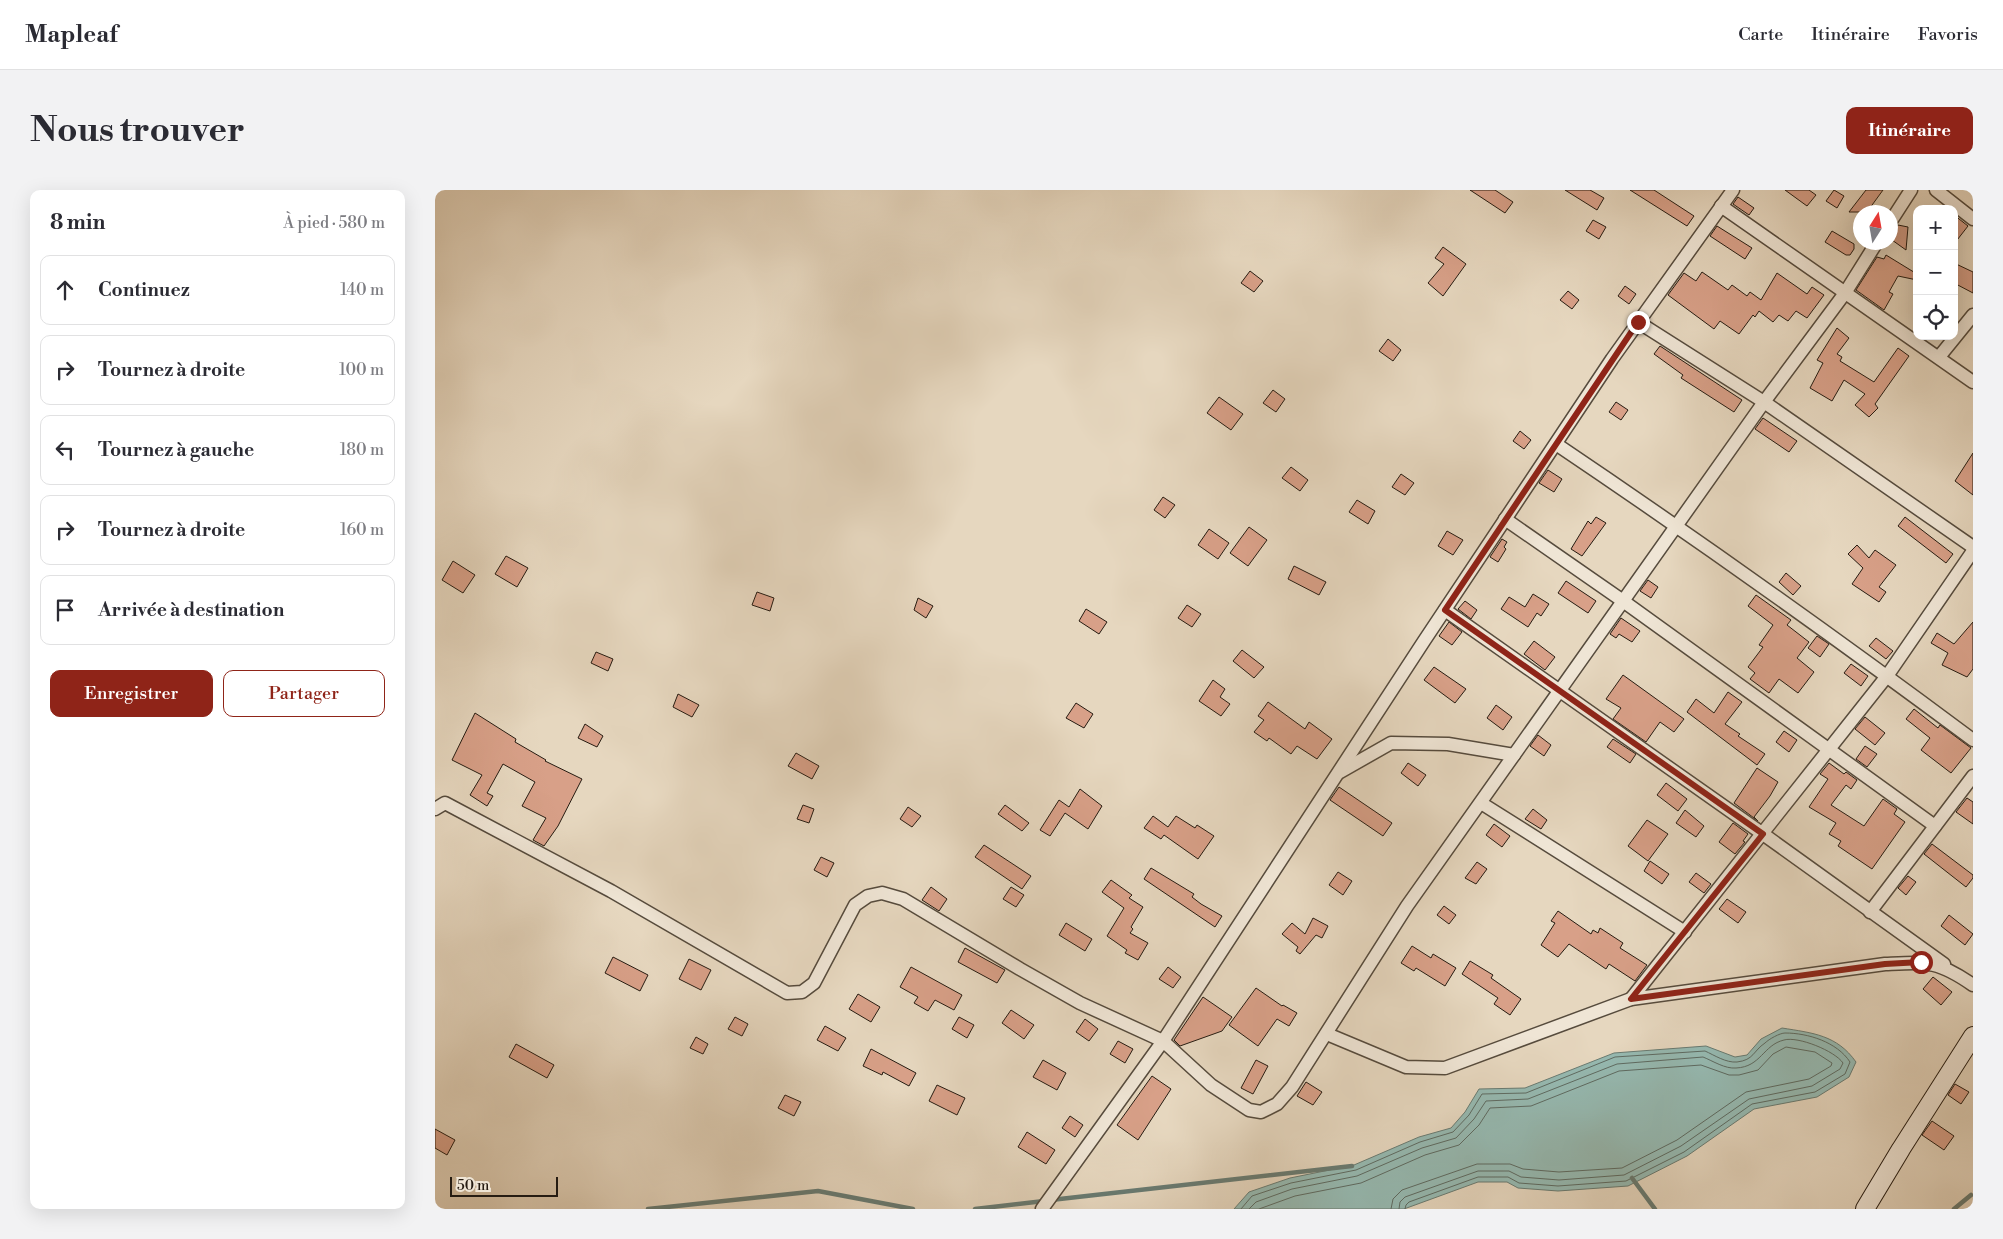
<!DOCTYPE html>
<html lang="fr">
<head>
<meta charset="utf-8">
<style>
	:root { --surface:#fff; --page:#f2f2f3; --text:#2b2b33; --muted:#7c7c81; --line:#e1e1e2; --accent:#8f2418 }
	body { margin:0; font-family:"Libre Bodoni",serif; background:var(--page); color:var(--text) }
	.controls { position:absolute; right:15px; top:15px; display:grid; overflow:hidden; border-radius:10px; box-shadow:0 5px 20px #0002 }
	.controls button { width:45px; height:45px; display:grid; place-items:center; padding:0; border:0; border-bottom:1px solid var(--line); background:var(--surface); color:var(--text); font:25px sans-serif }
	.compass { position:absolute; left:1418px; top:15px; width:45px; height:45px; border-radius:50%; background:var(--surface); box-shadow:0 5px 20px #0002; rotate:11deg }
	.scale { position:absolute; left:15px; bottom:12px; width:108px; box-sizing:border-box; padding-left:5px; border:2px solid #261c12; border-top:0; font-size:14px; line-height:18px; white-space:nowrap; color:#261c12; -webkit-text-stroke:4px #efe5d5; paint-order:stroke }
	.stop { position:absolute; width:15px; height:15px; margin:-11px; border:4px solid #8f2418; border-radius:50%; background:#fff }
	.stop.end { background:#8f2418; border-color:#fff; box-shadow:0 1px 5px #0008 }
	.list { margin:0; padding:0; list-style:none }
	h2 { display:flex; justify-content:space-between; align-items:center; height:65px; margin:0; padding:0 20px; font-size:21px }
	h2 small { font-size:16px; font-weight:400; color:var(--muted) }
	.list li { display:grid; grid-template-columns:32px 1fr auto; gap:15px; align-items:center; box-sizing:border-box; height:70px; margin:0 10px 10px; padding:0 10px; border:1px solid var(--line); border-radius:10px }
	.list b { display:block; font-size:19px; white-space:nowrap }
	.list em { font-size:16px; font-style:normal; color:var(--muted) }
	.actions { display:flex; gap:10px; padding:15px 20px }
	.actions a { flex:1; padding:11px 0; border:1px solid var(--accent); border-radius:10px; text-align:center; font-size:18px; color:var(--accent) }
	.actions .main { background:var(--accent); color:#fff }
	.icon { flex:none; width:28px; height:28px; fill:none; stroke:currentColor; stroke-width:2; stroke-linecap:round; stroke-linejoin:round }
	.map { position:relative; flex:none; width:1538px; height:1019px; overflow:hidden; border-radius:10px }
	header { display:flex; align-items:center; gap:30px; box-sizing:border-box; height:70px; padding:0 25px; background:var(--surface); border-bottom:1px solid var(--line) }
	header strong { font-size:24px }
	nav { display:flex; gap:28px; margin-inline-start:auto; font-size:18px }
	.intro { display:flex; align-items:center; justify-content:space-between; box-sizing:border-box; height:120px; padding:0 30px }
	h1 { margin:0; font-size:35px }
	.button { padding:12px 22px; border-radius:10px; background:var(--accent); color:#fff; font-size:18px; font-weight:700 }
	main { display:flex; gap:30px; padding:0 30px }
	aside { flex:1; background:var(--surface); border-radius:10px; box-shadow:0 5px 20px #0002 }
	.map>svg:first-child { display:block }
</style>
</head>
<body>
<header>
<strong>Mapleaf</strong>
<nav><a>Carte</a><a>Itinéraire</a><a>Favoris</a></nav>
</header>
<div class="intro"><h1>Nous trouver</h1><a class="button">Itinéraire</a></div>
<main>
<aside>
<h2>8 min<small>À pied · 580 m</small></h2>
<ul class="list">
<li><svg class="icon" aria-label="ahead" viewBox="0 0 24 24"><path d="M12 20V5M6 11l6-6 6 6"/></svg><div><b>Continuez</b></div><em>140 m</em></li>
<li><svg class="icon" aria-label="right" viewBox="0 0 24 24"><path d="M7 20v-9h11M14 6l5 5-5 5"/></svg><div><b>Tournez à droite</b></div><em>100 m</em></li>
<li><svg class="icon" aria-label="left" viewBox="0 0 24 24"><path d="M17 20v-9H6M10 6l-5 5 5 5"/></svg><div><b>Tournez à gauche</b></div><em>180 m</em></li>
<li><svg class="icon" aria-label="right" viewBox="0 0 24 24"><path d="M7 20v-9h11M14 6l5 5-5 5"/></svg><div><b>Tournez à droite</b></div><em>160 m</em></li>
<li><svg class="icon" aria-label="arrive" viewBox="0 0 24 24"><path d="M6 21V4h12l-3 4 3 4H6"/></svg><div><b>Arrivée à destination</b></div></li>
</ul>
<div class="actions"><a class="main">Enregistrer</a><a>Partager</a></div>
</aside>
<div class="map">
<svg width="1538" height="1019" viewBox="0 0 1538 1019">
	<rect width="100%" height="100%" fill="#e6d7bf"/>
	<filter id="stains"><feTurbulence type="fractalNoise" baseFrequency=".004" numOctaves="4"/><feColorMatrix values="0 0 0 0 .2 0 0 0 0 .09 0 0 0 0 .02 0 0 0 .5 -.17"/></filter>
	<radialGradient id="worn" r=".72"><stop offset=".6" stop-color="#630" stop-opacity="0"/><stop offset="1" stop-color="#630" stop-opacity=".3"/></radialGradient>
	<path fill="#96bab2" stroke="#697b72" d="M1347,838C1378,843 1402,845 1421,872L1414,887L1382,907L1319,919L1252,966L1193,996L1123,1001L1083,998L1072,992H1043L969,1019H799L814,1002L855,988L919,975L984,947L1016,938L1030,922L1044,899L1090,898L1179,863L1271,856L1300,867L1312,865L1326,849Z"/>
	<g fill="none" stroke-linecap="round" stroke-linejoin="round">
		<g stroke="#5e6b62" stroke-width="1">
			<path d="M806,1019L817,1006L856,993L921,980L985,952L1018,942L1034,925L1047,904L1091,903L1180,867L1270,861C1279,865 1291,873 1302,872C1319,870 1318,861 1330,853C1334,849 1345,843 1350,843C1373,843 1402,852 1415,872L1410,884L1380,902L1317,914L1249,962L1191,991L1123,996L1084,993L1073,987H1043L974,1012L971,1015L970,1019"/>
			<path d="M814,1019L821,1012L857,999L922,986L987,958L1021,948L1039,929L1051,911L1093,909L1182,874L1268,867C1278,871 1290,879 1301,878C1326,877 1328,855 1349,850C1363,846 1400,861 1408,873L1405,879L1377,896L1314,909L1246,956L1189,985L1124,990L1086,987L1074,981H1043L970,1007L965,1012L964,1019"/>
			<path d="M824,1019L860,1006L926,993L990,965L1024,955L1044,935L1055,918L1096,916L1184,881L1266,875L1294,885H1304L1323,880L1338,864L1351,857L1380,862L1397,873L1396,876L1374,889L1311,902L1242,950L1187,978L1124,982L1088,979L1075,974H1042L967,1000L958,1009L956,1019"/>
		</g>
		<g stroke="#697b72" stroke-width="4.5">
			<path d="M1197,988L1220,1019"/>
			<path d="M616,1010L917,976"/>
			<path d="M213,1019L383,1001L478,1019"/>
			<path d="M540,1019L609,1011"/>
			<path d="M1519,1019L1536,1005"/>
		</g>
	</g>
	<g fill="#d8a088" stroke="#261c12">
		<path d="M1035,0H1060L1078,12L1070,23Z"/>
		<path d="M1130,0H1155L1169,8L1162,20Z"/>
		<path d="M1195,0H1219L1259,26L1252,36Z"/>
		<path d="M1350,0H1374L1381,5L1372,16Z"/>
		<path d="M1399,0L1409,6L1402,18L1391,11Z"/>
		<path d="M1431,0H1448L1432,22H1414Z"/>
		<path d="M1303,7L1319,18L1314,25L1298,14Z"/>
		<path d="M1519,25L1533,36L1519,54Z"/>
		<path d="M1158,30L1171,37L1164,49L1151,41Z"/>
		<path d="M1463,35L1473,37L1471,60L1457,50L1459,48L1456,47Z"/>
		<path d="M1282,36L1317,58L1310,69L1275,46Z"/>
		<path d="M1397,41L1419,54V59L1415,65H1411L1390,52Z"/>
		<path d="M1008,57L1031,74L1008,106L993,93L1009,74L1000,68Z"/>
		<path d="M1451,65L1482,84V90L1463,86L1454,102L1458,104L1449,120L1421,100L1442,67L1449,69Z"/>
		<path d="M1519,73L1538,82V103L1519,93Z"/>
		<path d="M815,81L828,91L819,102L806,93Z"/>
		<path d="M1267,82L1293,100L1297,95L1312,106L1315,102L1326,110L1342,83L1372,104L1377,97L1389,105L1372,128L1361,121L1353,131L1344,125L1338,132L1324,121L1320,127L1318,125L1304,144L1285,131L1279,139L1233,105L1249,83L1261,91Z"/>
		<path d="M1190,96L1201,104L1194,114L1183,106Z"/>
		<path d="M1133,101L1144,110L1137,119L1125,110Z"/>
		<path d="M1402,138L1414,148L1402,164L1407,167L1405,171L1439,192L1463,158L1474,166L1440,214L1443,218L1434,227L1420,215L1430,204L1409,190L1397,211L1375,198L1388,173L1382,170Z"/>
		<path d="M953,149L966,160L958,171L944,161Z"/>
		<path d="M1225,156L1307,210L1299,222L1246,188L1248,185L1219,164Z"/>
		<path d="M838,200L850,209L841,222L828,213Z"/>
		<path d="M784,207L808,224L796,240L772,223Z"/>
		<path d="M1181,212L1193,220L1186,230L1174,222Z"/>
		<path d="M1328,228L1362,251L1354,262L1320,239Z"/>
		<path d="M1085,241L1096,250L1089,259L1078,251Z"/>
		<path d="M1538,263V305L1520,291Z"/>
		<path d="M856,277L873,290L865,301L847,288Z"/>
		<path d="M1113,280L1127,289L1119,302L1104,293Z"/>
		<path d="M966,284L979,293L970,305L957,297Z"/>
		<path d="M728,307L740,315L730,328L719,320Z"/>
		<path d="M922,310L940,321L933,334L914,322Z"/>
		<path d="M1161,327L1171,333L1147,366L1136,359L1153,331L1156,334Z"/>
		<path d="M1470,327L1518,364L1511,373L1463,336Z"/>
		<path d="M814,337L832,350L813,376L795,363Z"/>
		<path d="M774,339L794,353L783,369L763,355Z"/>
		<path d="M1012,341L1028,350L1018,365L1003,356Z"/>
		<path d="M1067,349L1072,352L1069,357L1071,359L1063,372L1055,367Z"/>
		<path d="M1422,355L1434,368L1440,360L1461,375L1444,397L1451,402L1444,412L1417,394L1428,378L1413,364Z"/>
		<path d="M71,366L93,378L82,397L60,384Z"/>
		<path d="M18,371L40,385L28,403L7,390Z"/>
		<path d="M859,376L891,392L884,405L853,389Z"/>
		<path d="M1351,383L1366,396L1358,405L1344,392Z"/>
		<path d="M1213,390L1223,397L1216,408L1205,401Z"/>
		<path d="M1131,391L1161,411L1153,423L1123,403Z"/>
		<path d="M322,402L339,408L335,421L317,415Z"/>
		<path d="M1098,404L1114,414L1106,426L1102,423L1093,437L1066,419L1074,407L1090,417Z"/>
		<path d="M1321,405L1356,430L1352,435L1374,452L1362,468L1379,482L1363,503L1344,489L1334,503L1315,489L1320,483L1313,477L1328,457L1324,455L1338,435L1313,416Z"/>
		<path d="M483,408L498,416L491,428L479,420Z"/>
		<path d="M1030,411L1042,420L1036,429L1023,419Z"/>
		<path d="M752,415L766,424L757,437L743,428Z"/>
		<path d="M651,419L672,432L664,444L644,431Z"/>
		<path d="M1186,428L1205,441L1197,452L1184,444L1181,448L1175,444Z"/>
		<path d="M1014,432L1027,442L1017,455L1004,446Z"/>
		<path d="M1538,432V479L1532,487L1507,475L1513,463L1496,453L1502,443L1519,454Z"/>
		<path d="M1382,446L1394,454L1385,467L1373,458Z"/>
		<path d="M1441,448L1458,461L1451,469L1434,456Z"/>
		<path d="M1099,451L1120,467L1110,480L1089,464Z"/>
		<path d="M807,460L829,477L819,488L798,471Z"/>
		<path d="M161,462L178,469L173,481L156,473Z"/>
		<path d="M1416,474L1433,486L1426,496L1409,483Z"/>
		<path d="M999,477L1031,499L1020,513L989,490Z"/>
		<path d="M1188,485L1249,529L1239,542L1225,532L1211,552L1178,529L1186,518L1171,509Z"/>
		<path d="M778,490L790,499L785,507L795,514L786,526L764,511Z"/>
		<path d="M1293,502L1307,512L1290,534L1305,544L1303,546L1330,564L1322,575L1252,522L1261,509L1279,523Z"/>
		<path d="M243,504L264,515L257,527L238,517Z"/>
		<path d="M833,512L870,539L874,532L897,549L882,569L862,556L856,564L834,548L832,551L819,542L829,530L823,526Z"/>
		<path d="M641,513L658,524L649,538L631,528Z"/>
		<path d="M1061,515L1077,527L1068,540L1052,528Z"/>
		<path d="M1479,519L1503,538L1505,535L1536,558L1516,583L1486,560L1495,548L1471,529Z"/>
		<path d="M40,523L81,549L80,552L111,570L110,571L147,589L123,636L109,656L98,650L111,628L87,616L100,592L68,574L52,603L58,606L52,616L35,605L47,585L17,570Z"/>
		<path d="M1430,527L1450,543L1440,555L1420,539Z"/>
		<path d="M150,534L168,546L162,557L143,548Z"/>
		<path d="M1349,541L1362,550L1354,562L1341,552Z"/>
		<path d="M1103,545L1116,555L1109,566L1095,556Z"/>
		<path d="M1178,549L1201,564L1195,573L1172,557Z"/>
		<path d="M1430,556L1442,564L1432,577L1421,569Z"/>
		<path d="M361,563L384,576L377,589L353,576Z"/>
		<path d="M973,573L991,585L983,596L966,583Z"/>
		<path d="M1394,573L1409,584L1411,582L1422,590L1416,599L1411,595L1396,615L1429,636L1448,609L1462,619L1459,624L1470,632L1437,679L1403,656L1406,651L1394,644L1401,633L1374,617L1393,589L1385,584Z"/>
		<path d="M1322,578L1343,592L1335,606L1319,627L1323,631L1299,613Z"/>
		<path d="M1231,593L1252,609L1243,621L1222,605Z"/>
		<path d="M904,597L957,633L948,646L895,610Z"/>
		<path d="M645,599L667,616L653,639L630,623L615,646L605,640L624,610L634,617Z"/>
		<path d="M1532,608L1538,612V634L1521,622Z"/>
		<path d="M368,615L379,619L374,633L362,629Z"/>
		<path d="M570,615L594,633L587,641L563,624Z"/>
		<path d="M473,617L486,626L477,637L465,629Z"/>
		<path d="M1098,619L1112,630L1106,639L1090,629Z"/>
		<path d="M1250,620L1269,636L1261,647L1241,633Z"/>
		<path d="M718,626L733,637L741,626L760,638L762,635L779,646L763,669L729,645L726,649L709,638Z"/>
		<path d="M1212,630L1233,644L1213,671L1193,656Z"/>
		<path d="M1298,633L1313,644L1308,651L1310,652L1300,664L1284,652Z"/>
		<path d="M1059,634L1075,646L1067,657L1051,645Z"/>
		<path d="M1497,654L1538,685V688L1531,697L1489,664Z"/>
		<path d="M549,655L596,686L587,699L540,667Z"/>
		<path d="M386,667L399,673L392,687L379,680Z"/>
		<path d="M1215,671L1234,684L1227,694L1209,681Z"/>
		<path d="M1042,672L1052,679L1041,694L1030,688Z"/>
		<path d="M716,678L759,704L757,707L766,714L787,726L780,737L709,689Z"/>
		<path d="M903,682L917,691L908,705L894,695Z"/>
		<path d="M1261,683L1276,694L1269,703L1254,692Z"/>
		<path d="M1473,686L1481,692L1471,705L1463,698Z"/>
		<path d="M676,690L697,705L694,708L708,717L696,737L698,739L695,743L713,753L703,770L690,763L692,760L672,746L689,718L667,702Z"/>
		<path d="M496,697L512,709L504,721L487,710Z"/>
		<path d="M576,697L589,705L581,717L568,709Z"/>
		<path d="M1292,709L1311,722L1303,733L1284,719Z"/>
		<path d="M1009,716L1021,725L1014,734L1002,725Z"/>
		<path d="M1123,721L1156,744L1158,740L1163,743L1165,738L1188,753L1185,758L1212,775L1200,791L1174,774L1171,779L1134,754L1123,767L1106,755L1120,733L1116,731Z"/>
		<path d="M1514,725L1538,744L1530,755L1506,736Z"/>
		<path d="M878,728L893,736L887,748L881,745L865,764L861,761L863,757L847,744L857,733L870,744Z"/>
		<path d="M631,733L657,749L650,761L624,745Z"/>
		<path d="M977,756L996,768L998,764L1021,778L1010,796L981,778L979,781L966,773Z"/>
		<path d="M530,758L570,780L562,793L523,772Z"/>
		<path d="M178,767L213,785L205,801L170,783Z"/>
		<path d="M254,769L276,780L266,800L244,789Z"/>
		<path d="M1035,771L1058,785L1056,788L1086,809L1075,825L1059,814L1063,808L1027,784Z"/>
		<path d="M476,777L527,805L519,820L500,810L493,821L479,813L483,807L465,797Z"/>
		<path d="M733,777L746,787L738,798L724,789Z"/>
		<path d="M1498,787L1517,802L1506,815L1488,799Z"/>
		<path d="M821,798L847,816L848,815L862,823L854,836L842,829L823,856L794,835Z"/>
		<path d="M423,804L445,817L436,832L414,819Z"/>
		<path d="M768,807L797,827L787,841L745,856L739,850Z"/>
		<path d="M576,820L599,835L589,849L567,833Z"/>
		<path d="M300,827L313,834L307,846L293,839Z"/>
		<path d="M524,827L539,835L532,848L517,839Z"/>
		<path d="M650,829L663,839L654,851L641,842Z"/>
		<path d="M390,836L411,848L403,861L382,850Z"/>
		<path d="M261,847L273,854L268,864L255,858Z"/>
		<path d="M683,851L698,859L690,873L675,864Z"/>
		<path d="M81,854L119,875L112,888L74,867Z"/>
		<path d="M436,859L481,883L474,896L448,882L447,885L428,876Z"/>
		<path d="M608,870L631,883L622,900L598,887Z"/>
		<path d="M821,870L833,876L818,904L806,898Z"/>
		<path d="M717,886L736,899L703,950L682,935Z"/>
		<path d="M871,892L887,902L878,915L862,906Z"/>
		<path d="M1520,894L1534,902L1526,914L1513,905Z"/>
		<path d="M502,895L530,908L522,925L494,911Z"/>
		<path d="M350,905L366,912L359,926L343,918Z"/>
		<path d="M635,926L648,935L640,947L627,938Z"/>
		<path d="M1497,931L1519,946L1509,960L1487,945Z"/>
		<path d="M0,939L20,950L12,965L0,958Z"/>
		<path d="M592,942L620,960L611,974L583,957Z"/>
	</g>
	<g fill="none" stroke-linecap="round" stroke-linejoin="round">
		<g stroke="#564b3d" stroke-width="15">
			<g id="street">
				<path d="M1501,0L1538,29"/>
				<path d="M1286,16L1538,192"/>
				<path d="M1456,31L1476,0"/>
				<path d="M1203,132L1329,212L1538,357"/>
				<path d="M1504,167L1538,125"/>
				<path d="M1121,254C1262,349 1401,448 1538,550"/>
				<path d="M1070,329L1188,411L1500,636"/>
				<path d="M1010,420L1328,644L1509,774"/>
				<path d="M905,582L956,553L1013,554L1079,565"/>
				<path d="M1046,613L1250,742"/>
				<path d="M0,619L10,613L176,701L352,803L367,802L379,793L420,715L433,706L447,703L468,709L585,779L645,813L728,851L776,895L814,920L826,922L842,914L857,897L972,716L1329,212L1410,103L1442,52"/>
				<path d="M1435,722L1538,586"/>
				<path d="M1196,809L1452,486L1538,361"/>
				<path d="M892,844L971,877L1010,878L1196,809L1450,774C1492,772 1502,770 1538,795"/>
				<path d="M607,1019L728,851L989,451L1177,169L1298,0"/>
			</g>
		</g>
		<g stroke="#261c12" stroke-width="20">
			<path id="secondary" d="M1430,1019L1466,959L1538,846"/>
		</g>
		<use href="#street" stroke="#efe5d5" stroke-width="12"/>
		<use href="#secondary" stroke="#efe5d5" stroke-width="18"/>
	</g>
	<g fill="none" stroke-linecap="round" stroke-linejoin="round">
		<path stroke="#8f2418" stroke-width="6" d="M1203,132L1010,420L1328,644L1196,809L1450,774L1486,772"/>
	</g>
	<rect width="100%" height="100%" filter="url(#stains)"/>
	<rect width="100%" height="100%" fill="url(#worn)"/>
</svg>
<div class="controls">
<button>+</button>
<button>−</button>
<button><svg class="icon" aria-label="locate" viewBox="0 0 24 24"><circle cx="12" cy="12" r="6"/><path d="M12 2v4M12 18v4M2 12h4M18 12h4"/></svg></button>
</div>
<svg class="compass" viewBox="-18 -18 36 36"><path d="M0-13l5 13h-10z" fill="#e53935"/><path d="M0 13l5-13h-10z" fill="#7c7c81"/></svg>
<div class="scale">50 m</div>
<div class="stop" style="left:1486px;top:772px"></div>
<div class="stop end" style="left:1203px;top:132px"></div>
</div>
</main>
</body>
</html>
